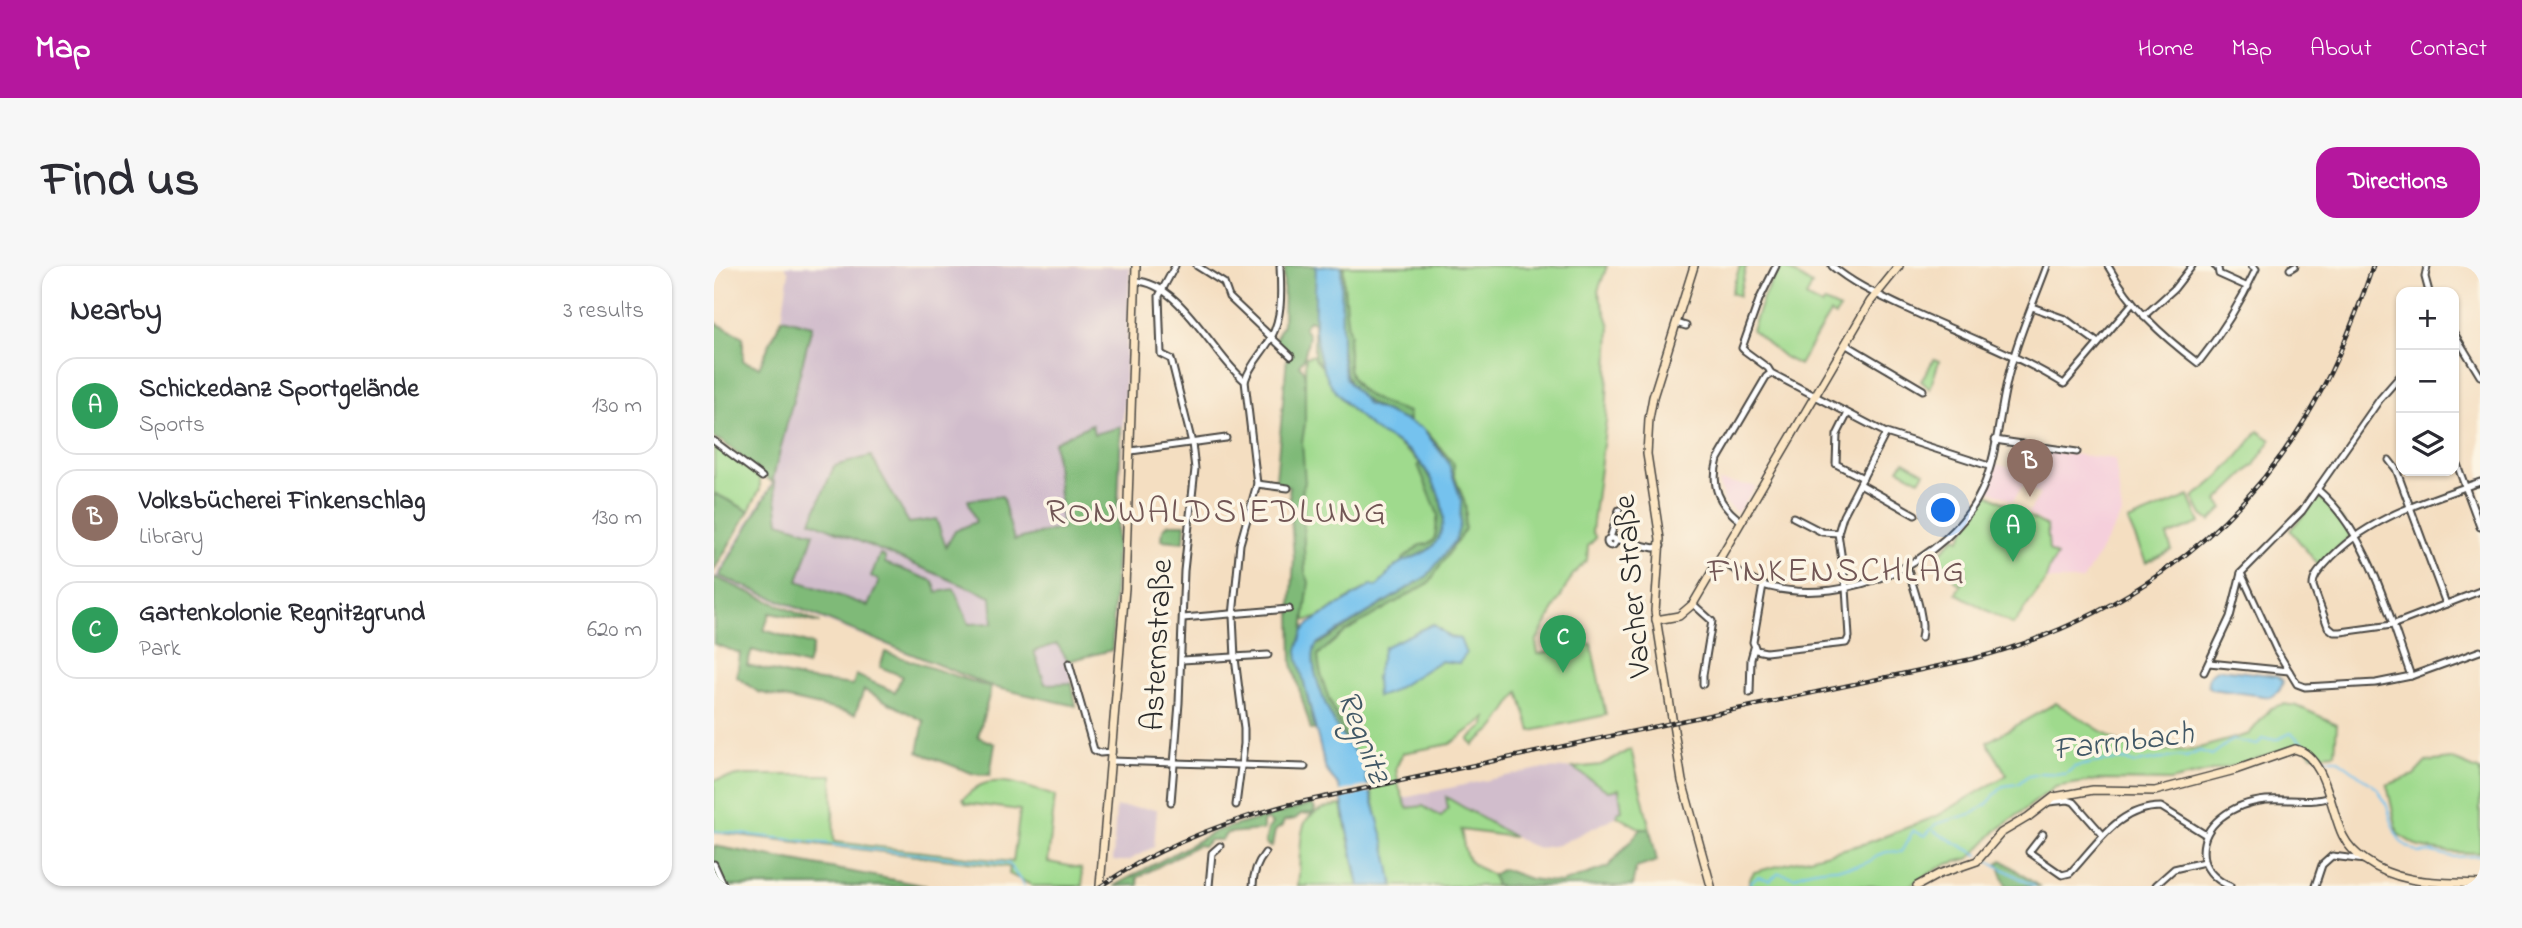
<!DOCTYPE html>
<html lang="en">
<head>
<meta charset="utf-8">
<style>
	:root { --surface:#fff; --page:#f7f7f7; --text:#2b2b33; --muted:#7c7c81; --line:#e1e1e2; --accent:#b5179e }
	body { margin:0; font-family:"Indie Flower",sans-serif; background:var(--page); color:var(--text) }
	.controls { position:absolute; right:21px; top:21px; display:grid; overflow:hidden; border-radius:14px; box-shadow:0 2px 5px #0004 }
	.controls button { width:63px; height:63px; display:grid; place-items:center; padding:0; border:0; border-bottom:2px solid var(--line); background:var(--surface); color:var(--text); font:35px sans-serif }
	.you { position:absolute; left:1230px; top:245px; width:24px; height:24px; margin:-18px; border:5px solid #fff; border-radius:50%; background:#1a73e8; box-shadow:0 0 0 10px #1a73e833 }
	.badge { display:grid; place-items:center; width:46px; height:46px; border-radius:50%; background:var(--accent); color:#fff; font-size:23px; font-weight:700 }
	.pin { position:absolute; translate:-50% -58px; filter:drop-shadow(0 2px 4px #0008) }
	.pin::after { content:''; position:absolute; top:37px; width:24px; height:21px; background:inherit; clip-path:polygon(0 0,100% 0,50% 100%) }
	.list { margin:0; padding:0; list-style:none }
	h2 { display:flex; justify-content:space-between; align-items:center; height:91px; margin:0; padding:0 28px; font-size:30px }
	h2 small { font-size:23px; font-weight:400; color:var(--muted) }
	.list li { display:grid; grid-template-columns:46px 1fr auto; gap:21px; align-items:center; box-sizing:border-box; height:98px; margin:0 14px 14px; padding:0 14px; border:2px solid var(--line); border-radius:21px }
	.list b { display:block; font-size:26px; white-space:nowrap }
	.list p { margin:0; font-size:23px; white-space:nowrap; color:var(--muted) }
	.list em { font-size:23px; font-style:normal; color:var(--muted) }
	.icon { flex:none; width:38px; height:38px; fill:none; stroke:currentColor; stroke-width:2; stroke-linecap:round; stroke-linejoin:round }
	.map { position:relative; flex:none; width:1766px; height:620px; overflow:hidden; border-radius:21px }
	header { display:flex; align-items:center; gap:42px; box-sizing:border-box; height:98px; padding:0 35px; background:var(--accent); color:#fff }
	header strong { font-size:33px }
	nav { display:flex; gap:38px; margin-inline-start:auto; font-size:24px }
	.intro { display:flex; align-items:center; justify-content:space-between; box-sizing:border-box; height:168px; padding:0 42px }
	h1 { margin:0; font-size:49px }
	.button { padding:18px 32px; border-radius:21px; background:var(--accent); color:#fff; font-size:24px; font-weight:700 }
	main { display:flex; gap:42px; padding:0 42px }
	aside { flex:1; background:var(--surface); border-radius:21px; box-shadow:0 2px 5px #0004 }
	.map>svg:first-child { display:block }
</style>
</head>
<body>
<header>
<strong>Map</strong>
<nav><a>Home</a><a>Map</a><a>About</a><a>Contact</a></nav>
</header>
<div class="intro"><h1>Find us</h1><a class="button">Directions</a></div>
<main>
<aside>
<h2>Nearby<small>3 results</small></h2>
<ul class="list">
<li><span class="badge" style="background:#2e9e5b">A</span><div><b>Schickedanz Sportgelände</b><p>Sports</p></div><em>130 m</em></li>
<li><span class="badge" style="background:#8d6e63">B</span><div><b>Volksbücherei Finkenschlag</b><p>Library</p></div><em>130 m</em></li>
<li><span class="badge" style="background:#2e9e5b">C</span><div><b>Gartenkolonie Regnitzgrund</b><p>Park</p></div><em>620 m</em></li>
</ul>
</aside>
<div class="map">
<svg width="1766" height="620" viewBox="0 0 1766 620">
	<rect width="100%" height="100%" fill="#fcf5e5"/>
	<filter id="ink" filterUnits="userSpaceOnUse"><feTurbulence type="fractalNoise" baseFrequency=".0143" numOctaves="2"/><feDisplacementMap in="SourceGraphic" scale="14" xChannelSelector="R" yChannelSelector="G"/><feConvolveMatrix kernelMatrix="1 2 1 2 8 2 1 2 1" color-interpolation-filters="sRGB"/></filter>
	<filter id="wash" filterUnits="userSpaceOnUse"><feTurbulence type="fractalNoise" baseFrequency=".00686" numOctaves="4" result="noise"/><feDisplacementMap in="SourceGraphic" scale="28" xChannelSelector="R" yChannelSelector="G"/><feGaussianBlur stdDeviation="1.57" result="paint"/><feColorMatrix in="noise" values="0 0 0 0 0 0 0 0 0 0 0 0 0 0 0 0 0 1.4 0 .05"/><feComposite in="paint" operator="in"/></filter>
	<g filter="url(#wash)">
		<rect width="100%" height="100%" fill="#f4dec1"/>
		<g fill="#f5cfdb">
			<path d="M1330,185L1401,193L1408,248L1369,314H1332L1336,301L1343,290L1335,284L1333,259L1314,247L1326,228L1310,219Z"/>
			<path d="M1281,198L1317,206L1299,235L1273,223Z"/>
			<path d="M1004,215L1042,220L1023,247L1010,235Z"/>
		</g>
		<g fill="#d1bdcc">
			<path d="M71,0L416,1L399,385L355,395L362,440L279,422L1,311L58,216L98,60L68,52L75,6Z"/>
			<path d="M859,502L894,525L905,522L908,545L903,547V550L844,579L825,582L811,577L733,531L734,543L726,551L709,540L693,542L689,532L825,503Z"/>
			<path d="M402,541L443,543L440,581L413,595H399Z"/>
		</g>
		<g fill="#9fda8d" stroke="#65825c" stroke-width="2" fill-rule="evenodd">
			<path d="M627,0H893L884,25L896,60L892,155L878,265L882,272L874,280L873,294L858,310L822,376L824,388L877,378L892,449L817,465L805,426L781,461L759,479L755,473L771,459L772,452L736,478L689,487L682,502L685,521L693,542L709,540L727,551L734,543L732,531L800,571L747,564C753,595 750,595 779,609L782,620H679L652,502L626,467L612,438L600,401V381L604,377L713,310L741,275L734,196L721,177L642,127L632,113L628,92ZM719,358L735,371L745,397L726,395L675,427Z"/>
			<path d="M1026,0H1032L1025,30L1017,27Z"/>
			<path d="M1065,0H1069L1098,19L1092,31L1108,40L1111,36L1126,43L1121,50L1116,47L1085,99L1070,91L1038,64L1049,32Z"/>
			<path d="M606,88C613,102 619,124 630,136C664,175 724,185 728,248C729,257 727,270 720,278C712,289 694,292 683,299C674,305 672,314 661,322L657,319L603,352L585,356L590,275L587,177L592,91Z"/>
			<path d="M1220,93L1225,95L1216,123L1207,115Z"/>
			<path d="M1544,165L1557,174L1540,199L1503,235L1509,242L1496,255L1488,249L1479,231C1506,213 1525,191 1544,165Z"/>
			<path d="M0,177L46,212V223L35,245L2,228L0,231Z"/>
			<path d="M1190,195L1210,206L1205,214L1185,203Z"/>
			<path d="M1272,227L1333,260L1335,284L1343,290L1336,301L1331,315L1299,359L1242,327L1253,308L1246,318L1241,315L1224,289L1241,271L1246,273Z"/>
			<path d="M1475,230L1486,257L1453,270L1458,284L1432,297L1414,255Z"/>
			<path d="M1605,232C1618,237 1628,254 1637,266L1636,270L1605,300L1576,264Z"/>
			<path d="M1342,437L1411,480L1451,484H1478L1535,468L1557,442L1569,438L1583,440L1623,458L1621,487L1598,489L1588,478L1523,499L1456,515L1384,514L1341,521L1282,565L1256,592L1230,599L1195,620H1035V614L1040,606L1153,577L1223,550L1293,509L1273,476Z"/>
			<path d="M917,483L936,563H927L903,550V547L908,545L905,523L894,525L859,502L887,499Z"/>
			<path d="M1737,493L1766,505V587L1735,586L1705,581L1684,568L1673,519L1700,509L1712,496Z"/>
			<path d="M31,509H118L120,576L299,596L306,544L251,537L249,533C254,528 260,522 267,519C288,509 320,524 341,530L334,596L367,602L369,620H319L295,608L296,601L0,566V514Z"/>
			<path d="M627,539L645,620H584C586,605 585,572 590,559C594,546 614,540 627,539Z"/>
		</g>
		<g fill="#7fba78" stroke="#557252" stroke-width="2">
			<path d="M576,0H602V66L611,104L600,92V56L595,54L590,61L595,70L590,92L585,99L591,106V158L588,176L591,217L588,223L591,306L595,316L589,365L583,385L601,464H597L578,398L577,343L580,293L575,221L557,219L558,214L562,213L573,91L561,74L569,58L570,4Z"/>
			<path d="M627,0H630C629,10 632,59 636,69C632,77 636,82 635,90C631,126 666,137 694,146L695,154L692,155C635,130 629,124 627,61C627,41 625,20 627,0Z"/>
			<path d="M68,52L98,60L58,216L9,176L0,172V56L29,71V95L45,101Z"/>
			<path d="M378,158L380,168L407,161L398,384L354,395L343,378L320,385L331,418L358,417L362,440L279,421L5,310L60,216L65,256L100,267L84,315L154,340L165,315L157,310L166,288L171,291V297L219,315L223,326L240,323L255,358L279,357L277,331L97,255L120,200L157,190L195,257L222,253L232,281L241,265L262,256L254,234L288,230L300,274L348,262L340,176Z"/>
			<path d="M711,164L740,198C738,216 752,228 752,246C752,253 749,256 751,263L715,317L632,365L604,389C606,419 621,446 633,473L631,474C616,454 594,406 600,381L713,310L741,275L734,196Z"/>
			<path d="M706,197C723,216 740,256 720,279C713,287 699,291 690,296L689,293L706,279C727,279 720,262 724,249L704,199Z"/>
			<path d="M2,228L35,245L0,304V231Z"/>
			<path d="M455,258H471L470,276L448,274L449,263Z"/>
			<path d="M0,311L106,357L56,347L50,364L99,379L93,400L38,384L33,399L90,413L139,419L142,409L181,426L188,410L166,401L171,386L277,422L264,471L281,478L276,509L260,508L204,486L210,455L150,424L141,448L44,426L23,411L26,387L0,378Z"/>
			<path d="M598,538L601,543L599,547L587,548L581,553L570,555L568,560L561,565L558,580L556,581L551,577L554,563L558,558L553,553L549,556V564L513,567L507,574H496L489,580L483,579L423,612L425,619L400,620L502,565Z"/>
			<path d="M927,563H936L943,595L922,602L918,620H782L779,609L789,603L816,613L847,617L894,601Z"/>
			<path d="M0,580L213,620H0Z"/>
			<path d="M1288,594L1324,620H1292L1284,597Z"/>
		</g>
		<g fill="#74c2ee" stroke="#50768c" stroke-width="2">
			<path d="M602,0H627L628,92L632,113L653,138L708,162L734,196L747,234L746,258L741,275L713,310L604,377C588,393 617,453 628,470C637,483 652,495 652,512L670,575L679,620H645L625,520L612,504L584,393L583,385L589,365L595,358L658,319L662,321C671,314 674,305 683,299C694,292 712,289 720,279C743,249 718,204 694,184C683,175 667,170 658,162C642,148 626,134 615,115C596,81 601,37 602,0Z"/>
			<path d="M719,358L735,371L746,373L752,388L745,397L726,395L675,427L663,431L662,411L670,381Z"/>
			<path d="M1506,403L1564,410L1569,415C1567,424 1564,427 1557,431L1497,423L1494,420C1493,411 1498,405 1506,403Z"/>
		</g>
		<path fill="#f4dec1" d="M658,519L660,525L623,533L622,526Z"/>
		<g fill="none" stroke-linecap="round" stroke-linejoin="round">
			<g stroke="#74c2ee" stroke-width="2">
				<path d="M0,565L118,578"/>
				<path d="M1220,565L1264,589"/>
				<path d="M119,579L295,598L310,620"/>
				<path d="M1269,592L1320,620"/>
				<path d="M1037,620L1036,616L1044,611L1056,614L1065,607L1081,611C1099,600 1125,604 1146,599C1164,595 1161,583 1187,586L1199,565L1211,570L1222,558L1260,547L1273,538L1289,520L1304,518L1312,511L1328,507L1352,508L1360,501L1389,495L1412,494L1421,497L1465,490L1472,491L1486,485L1498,489L1518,474L1543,479L1548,473H1564L1577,467L1608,493H1623L1664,523L1673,540L1681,566L1687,576L1704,587L1718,586L1739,591L1766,590"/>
			</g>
		</g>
	</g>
	<g filter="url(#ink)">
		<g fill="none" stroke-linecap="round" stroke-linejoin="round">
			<g stroke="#494642" stroke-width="9">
				<g id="street">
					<path d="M483,0L510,17L515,31L577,90"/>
					<path d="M1062,0L1045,34L1028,82L1031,85L1054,102L1057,107L1172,167L1275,200"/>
					<path d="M1118,0C1139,18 1164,29 1189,41C1242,66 1300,87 1350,118L1418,38"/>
					<path d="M1394,0C1418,42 1446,68 1484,97C1508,67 1526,38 1542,3L1538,0"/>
					<path d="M1501,0L1504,2L1505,8L1534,21"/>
					<path d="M1713,0L1711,11L1715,26"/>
					<path d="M1576,3L1581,0"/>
					<path d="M421,15C466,15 500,91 531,115L543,218L526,278L519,350L521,392L530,463V478L522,539"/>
					<path d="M1318,41L1351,53L1384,77"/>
					<path d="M1430,50L1460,23L1478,0"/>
					<path d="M962,57L972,60"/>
					<path d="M1740,67L1766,110"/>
					<path d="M1131,78L1209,124"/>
					<path d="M531,115C536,98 549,87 557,72C569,49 567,25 566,0"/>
					<path d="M1133,149L1123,169L1122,198L1149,212"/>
					<path d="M1281,174L1363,186"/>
					<path d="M0,175L48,211"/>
					<path d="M417,185L512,172"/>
					<path d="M1740,190L1766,261"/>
					<path d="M1675,194L1682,203L1732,338"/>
					<path d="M1766,216C1712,235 1651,252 1612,297C1606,304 1599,310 1599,320L1614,361L1620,366H1627L1678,359L1766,325"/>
					<path d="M543,218L574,222"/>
					<path d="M1146,218L1201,249"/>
					<path d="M1604,224C1655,268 1674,347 1697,410"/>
					<path d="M1079,251L1108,266L1124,267"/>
					<path d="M1027,255C1005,239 996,220 1004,193L1052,111L1057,107"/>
					<path d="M896,272L905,244"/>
					<circle cx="897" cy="276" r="4"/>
					<path d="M900,273L940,282L947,280"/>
					<path d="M1005,294C1021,303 1038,317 1056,321C1133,340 1234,297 1268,224C1285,186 1285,140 1297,100C1306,66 1321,33 1333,0"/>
					<path d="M1193,301C1199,320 1212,353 1207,372"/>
					<path d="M1527,307L1563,385L1583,418L1591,421L1662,417L1697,410L1766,385"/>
					<path d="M1049,319L1039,376L1042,384L1052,386L1132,377L1135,371L1132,322L1124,267L1129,250L1172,167"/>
					<path d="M979,338L998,355L989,409V418"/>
					<path d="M469,352L575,343"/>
					<path d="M468,394L554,389"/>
					<path d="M355,397L380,484L386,487L398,486"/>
					<path d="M1495,397L1575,405"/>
					<path d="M1490,406L1516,351L1527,307L1588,245L1666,133L1687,109"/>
					<path d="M1036,427L1037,393L1040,382"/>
					<path d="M397,495L591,501"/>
					<path d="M457,536L465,437L470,305L481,203L478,177L457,93L447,88L445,30L461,0"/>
					<path d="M1335,536L1354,534L1360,536L1389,569"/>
					<path d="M1329,568L1315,586L1348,609L1356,607C1383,579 1403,541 1447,541L1492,569"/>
					<path d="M0,598L10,620"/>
					<path d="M1442,619L1460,603L1490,596"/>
					<path d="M495,620L498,587L506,580"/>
					<path d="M539,620C539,607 543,597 551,587"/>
					<path d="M1516,620C1505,616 1493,606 1490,594C1483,558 1521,537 1552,534C1572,532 1597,538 1616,531"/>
					<path d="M1601,620L1608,599L1618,590L1651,594"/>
				</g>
			</g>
			<g stroke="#494642" stroke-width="10">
				<g id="secondary">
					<path d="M980,0L939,131L935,153L933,188L946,273L941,345L968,515L997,620"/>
					<path d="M942,354L965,350L979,338L1156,36L1185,0"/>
					<path d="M386,620L411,322L422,0"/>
					<path d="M1203,620L1225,608L1263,595L1287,567L1314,551L1340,531L1379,524L1441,525L1521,504L1581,483C1612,490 1617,547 1629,570C1634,580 1642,588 1651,594C1685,619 1726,616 1766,618"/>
				</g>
			</g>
			<use href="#street" stroke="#fff" stroke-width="5"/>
			<use href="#secondary" stroke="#fce6c4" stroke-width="7"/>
			<g stroke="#2b2b2b" stroke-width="4.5">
				<path id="rail" d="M387,620C444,581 507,557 573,539L1258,393C1395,358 1516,277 1590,155C1620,107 1641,53 1659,0"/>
			</g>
			<use href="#rail" stroke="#fcf5e5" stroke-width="2" stroke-dasharray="5" stroke-linecap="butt"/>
		</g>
	</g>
	<g text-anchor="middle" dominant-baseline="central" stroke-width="7" stroke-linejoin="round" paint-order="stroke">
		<g font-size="32" fill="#2b2b2b" stroke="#fcf5e5">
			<text transform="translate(920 320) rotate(-95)">Vacher Straße</text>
			<text transform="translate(445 379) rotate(-87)">Asternstraße</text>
		</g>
		<g font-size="33" font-style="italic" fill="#415866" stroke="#fcf5e5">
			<text transform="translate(648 471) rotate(69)">Regnitz</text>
			<text transform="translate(1409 477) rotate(-7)">Farrnbach</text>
		</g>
		<g font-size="35" letter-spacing="2" fill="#725756" stroke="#fcf5e5">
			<text x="503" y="247">RONWALDSIEDLUNG</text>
			<text x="1123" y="306">FINKENSCHLAG</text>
		</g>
	</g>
</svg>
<div class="controls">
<button>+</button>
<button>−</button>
<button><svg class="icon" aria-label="layers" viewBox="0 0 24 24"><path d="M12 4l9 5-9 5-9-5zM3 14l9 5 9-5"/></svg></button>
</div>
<div class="you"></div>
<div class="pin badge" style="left:1299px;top:296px;background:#2e9e5b">A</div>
<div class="pin badge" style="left:1316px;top:231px;background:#8d6e63">B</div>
<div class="pin badge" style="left:849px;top:407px;background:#2e9e5b">C</div>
</div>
</main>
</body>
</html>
